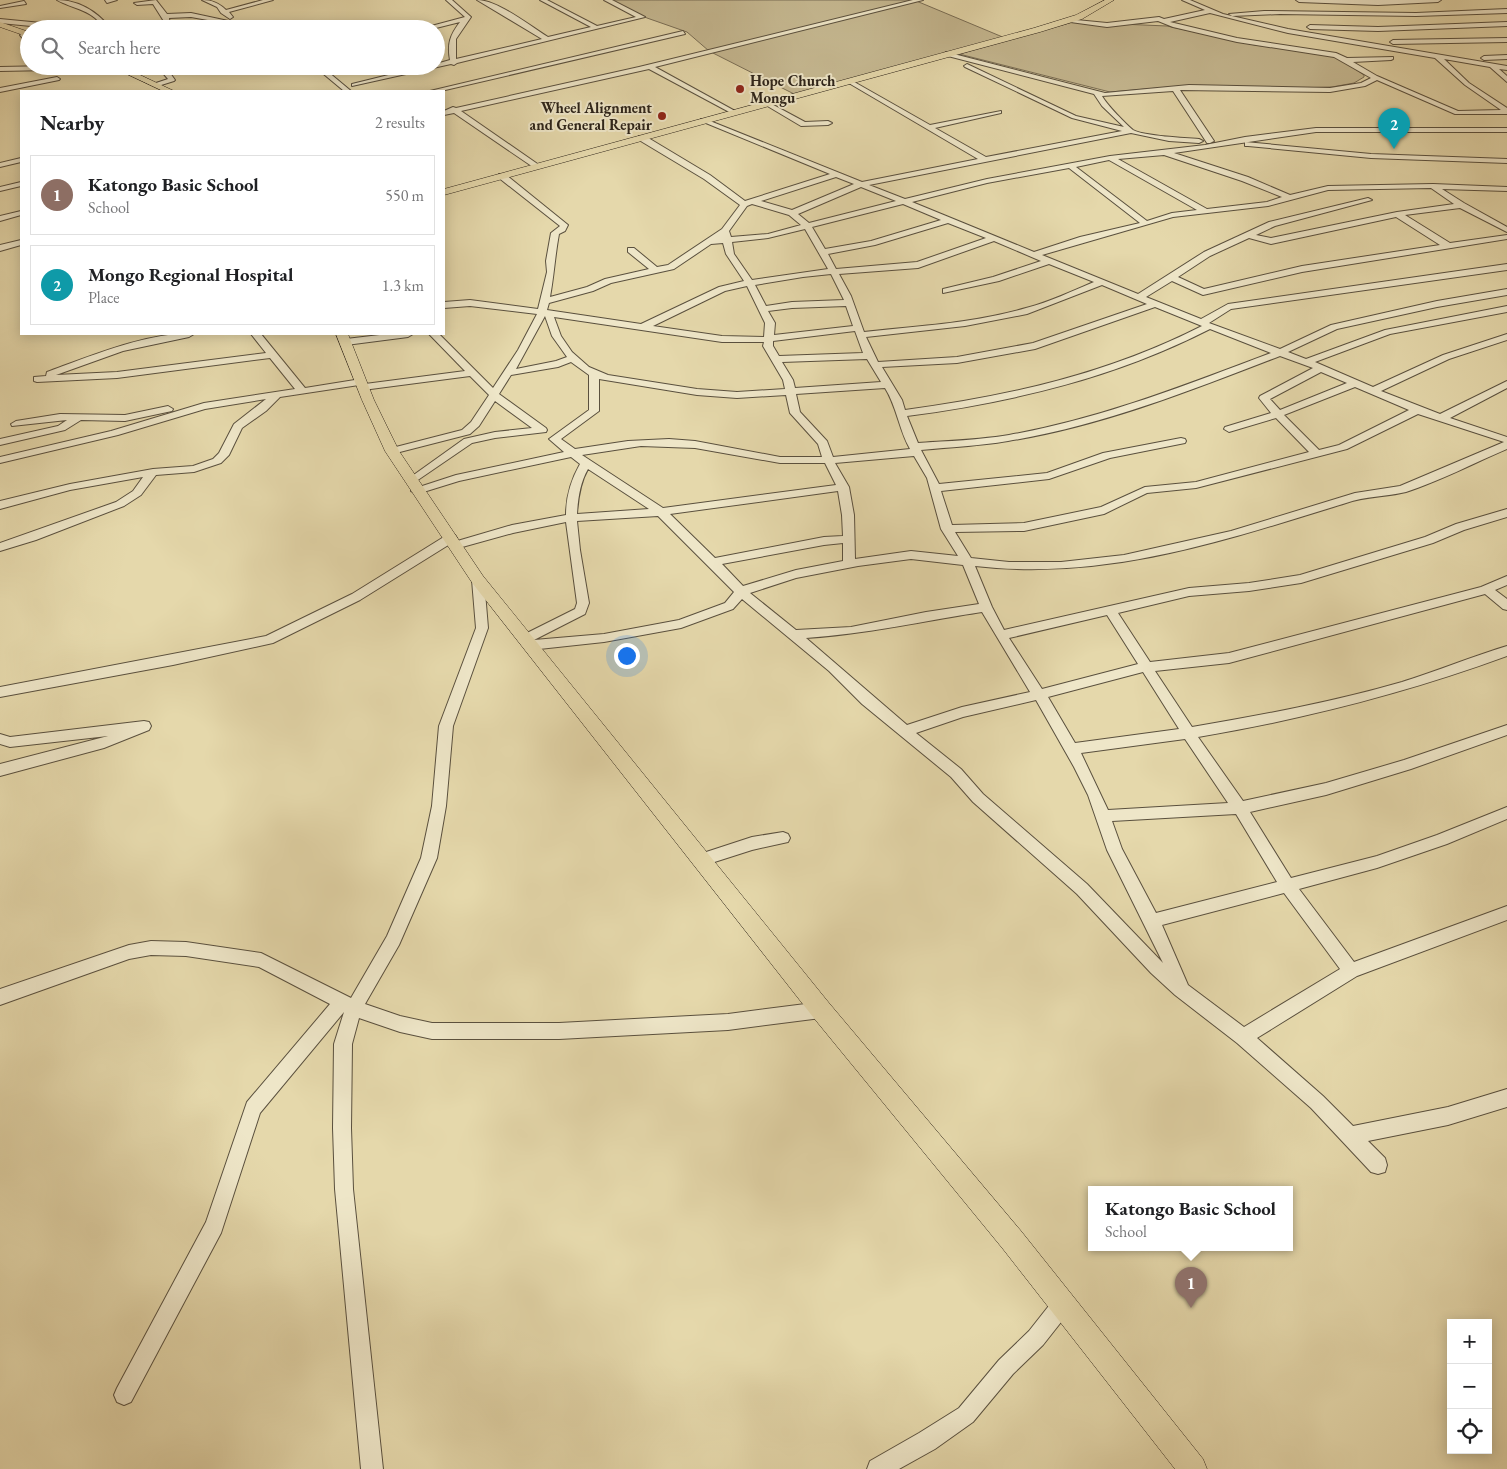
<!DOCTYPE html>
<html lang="en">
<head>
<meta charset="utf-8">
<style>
	:root { --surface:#fff; --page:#f2f2f2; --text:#202124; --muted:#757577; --line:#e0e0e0; --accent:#8f2418 }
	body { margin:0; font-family:"EB Garamond",serif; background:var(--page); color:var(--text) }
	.controls { position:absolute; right:15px; bottom:15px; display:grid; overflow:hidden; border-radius:0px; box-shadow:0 2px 12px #0003 }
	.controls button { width:45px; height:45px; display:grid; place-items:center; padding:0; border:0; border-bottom:1px solid var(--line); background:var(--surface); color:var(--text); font:25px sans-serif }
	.you { position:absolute; left:626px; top:655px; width:18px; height:18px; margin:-12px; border:4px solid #fff; border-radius:50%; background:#1a73e8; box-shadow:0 0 0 8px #1a73e833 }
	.badge { display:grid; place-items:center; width:32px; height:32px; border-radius:50%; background:var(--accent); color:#fff; font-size:16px; font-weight:700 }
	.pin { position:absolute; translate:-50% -41px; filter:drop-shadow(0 1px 2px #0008) }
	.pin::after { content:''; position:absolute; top:26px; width:18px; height:15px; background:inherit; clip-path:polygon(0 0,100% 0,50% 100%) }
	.popup { position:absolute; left:1088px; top:1186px; width:205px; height:65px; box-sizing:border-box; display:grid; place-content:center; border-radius:0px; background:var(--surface); filter:drop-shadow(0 1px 4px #0005); font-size:16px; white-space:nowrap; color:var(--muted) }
	.popup b { font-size:19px; color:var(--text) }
	.popup::after { content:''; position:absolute; left:50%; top:100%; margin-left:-10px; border:10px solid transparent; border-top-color:var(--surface) }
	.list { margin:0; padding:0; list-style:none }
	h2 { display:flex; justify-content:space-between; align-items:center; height:65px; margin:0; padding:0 20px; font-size:21px }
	h2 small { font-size:16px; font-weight:400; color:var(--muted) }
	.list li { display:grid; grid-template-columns:32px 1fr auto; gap:15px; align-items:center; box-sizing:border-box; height:80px; margin:0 10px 10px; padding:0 10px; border:1px solid var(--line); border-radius:0px }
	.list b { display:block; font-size:19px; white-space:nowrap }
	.list p { margin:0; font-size:16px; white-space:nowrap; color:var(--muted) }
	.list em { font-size:16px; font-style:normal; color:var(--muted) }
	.icon { flex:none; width:28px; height:28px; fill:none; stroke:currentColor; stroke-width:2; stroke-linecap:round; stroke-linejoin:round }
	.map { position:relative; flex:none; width:1507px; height:1469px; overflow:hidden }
	.search { position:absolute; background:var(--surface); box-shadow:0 2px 12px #0003; left:20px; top:20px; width:425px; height:55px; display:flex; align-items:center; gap:12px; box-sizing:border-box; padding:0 18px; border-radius:28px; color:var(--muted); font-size:19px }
	.panel { position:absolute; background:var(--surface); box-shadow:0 2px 12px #0003; left:20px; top:90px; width:425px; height:245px; border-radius:0px }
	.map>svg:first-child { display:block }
</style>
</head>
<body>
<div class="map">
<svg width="1507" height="1469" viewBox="0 0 1507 1469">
	<rect width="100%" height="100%" fill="#e5d8ab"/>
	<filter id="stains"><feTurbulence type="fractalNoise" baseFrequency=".004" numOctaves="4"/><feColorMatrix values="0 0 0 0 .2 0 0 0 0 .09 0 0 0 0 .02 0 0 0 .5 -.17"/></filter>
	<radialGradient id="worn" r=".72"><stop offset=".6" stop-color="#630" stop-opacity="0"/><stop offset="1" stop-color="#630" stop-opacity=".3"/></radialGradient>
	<g fill="#c6b992" stroke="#796e56">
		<path d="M611,0H914L1005,38L796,95L709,51L687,32L647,18Z"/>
		<path d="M1073,22L1167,26L1255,45L1325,54L1340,59L1364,75V77L1354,83L1332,87L1296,88L1182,86L1110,92L959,54Z"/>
	</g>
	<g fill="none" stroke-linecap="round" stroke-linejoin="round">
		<g stroke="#5a503e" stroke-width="2">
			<g id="minor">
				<path d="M57,0C77,0 97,11 109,27L108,29H102C98,11 70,8 57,0Z"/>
				<path d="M105,0H117L107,3Z"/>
				<path d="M156,0L167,14L191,13L233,22L230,24L191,17L169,18L170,25L165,29H158L165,23L153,4L137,5L134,3Z"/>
				<path d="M202,0C212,0 219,3 226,10L263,0H273L229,12L233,17L230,19L221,13L217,7Z"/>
				<path d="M446,0H452L471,17L456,39V59L542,39L477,0C498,0 530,26 548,37L591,27L540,0H547L597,26L636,17L604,0H612L645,17L457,63L454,65L451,64L352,86V84L425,66H436V64L450,60C447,44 450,35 460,22L432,29H420L465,17Z"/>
				<path d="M913,0H923L655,67L735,111L736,112L733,114L649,69L461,111L539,165L540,167L536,169L454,113L444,115V111L453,107L456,108L639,67Z"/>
				<path d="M1182,0H1190L1223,14L1288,29L1507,66V70L1499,69L1507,76V82L1490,67L1444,59L1469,83L1507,108V114H1455L1377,80L1365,86L1330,92L1180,90L1214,141L1210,143H1207L1173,91L1102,96C1107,105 1126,124 1133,130C1143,136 1186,138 1199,139L1203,141L1199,143L1169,141L1131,133L869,185L905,199L987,179L1110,156L1205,145L1245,137L1316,128H1507V132H1316L1174,153L1248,177L1290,195L1328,186L1433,184L1507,187V191L1442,189L1464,203L1507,227V232L1460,208L1405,215L1450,243L1507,235V239L1302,272L1203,295L1172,281L1146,297L1201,319L1228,304L1507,264V270L1231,309L1209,323L1280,349L1331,325L1437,301L1507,289V295L1437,307L1337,329L1288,352L1306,359L1385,330L1507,306V312L1390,334L1315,362L1373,387L1443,355L1507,334V340L1449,359L1381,391L1440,414L1507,381V388L1450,418L1507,437V449C1474,463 1440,481 1406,492C1386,497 1365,496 1346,503C1223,541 1106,581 975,566L992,607L1004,630L1189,588L1249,583L1300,575L1425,537L1456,524L1507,509V517L1464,530L1433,543L1301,583L1249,591L1189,596L1118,613L1150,662L1229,653L1481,587L1507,576V585L1495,590L1507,599V610L1503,609L1485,594L1229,663L1155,671L1192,727C1262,715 1333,702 1402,682C1437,671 1471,657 1507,646V656C1406,693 1304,719 1198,737L1243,801L1326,783L1404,760L1507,725V735L1411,769L1326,795L1250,812L1291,878L1377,856L1437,835L1507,807V819L1447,844L1377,868L1299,889L1354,962L1507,906V920L1357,976L1257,1038L1323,1096L1353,1126L1448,1107L1507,1089V1107L1448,1125L1368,1141L1385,1158L1387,1165L1385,1172L1378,1174L1371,1172L1311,1108L1237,1043L1175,995L1151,973L1077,894L973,802L951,777L862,704L829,671L742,599L733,609L681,628L604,642L530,650L525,648V643L519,639L521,636L575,609L577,603L566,522L513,533L455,549L451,548L450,544L360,600L273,643L173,665L0,697V687L266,636L352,594L447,535H455L457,538L454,542L512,525L566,515C566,496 571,480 580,464L571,457L459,481L417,494L411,491L413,489L456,475L564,452L549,439L589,410V375L571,362L558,367L511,375L499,394L546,428L547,430L546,432L495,438L472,443L412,484L407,481L408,479L464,439L495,432L532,428L495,401L479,426L470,434L392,454L388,453L387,451L388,449L462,430L471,422L489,395L470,376L363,390L359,389V385L280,397L266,411L242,428L229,455L221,463L194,472L156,475L141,495L124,506L36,540L0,551V543L116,502L133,491L143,477L70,490L0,509V501L70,484L153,469L193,466L213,459L219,453L234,424L266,399L205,409L118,435L0,463V457L111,431L204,403L295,389L270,358L117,378L37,382L34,381V377L46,376L47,372C88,357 150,331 194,334L189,337L123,351L56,375L117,372L266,353L251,334H261L305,388L361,379L365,380V384L465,371L429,334H439L493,388L518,350L537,314L470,306L444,308V302L470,300L538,309L547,272L546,261L551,233L560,226L499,178V174H505L568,225L565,231L559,234C555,255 554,276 550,297L587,287L605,279L649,269L628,252V248H634L657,267L668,265L722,229L740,205L704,179L639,140V136H645L710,175L745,201L830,174L701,121V119H705L862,182L978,159L847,82L846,81L849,79L930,125L1001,111V113L935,128L986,157L1122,131L1072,118L965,67L964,66L967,64L1076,116L1124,127L1102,106L1094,94L944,55L943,54L946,52L1105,93L1189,85L1330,88L1361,83L1371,78L1334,57L1237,42L1173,27L1158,21L1107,27L1063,21L1066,19L1107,23L1159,17L1164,19L1205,10ZM1210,13L1288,33L1435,58L1465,85L1501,110L1458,111L1377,76L1353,62L1391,60L1393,59V57L1347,58L1336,53L1237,38L1170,22ZM1164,155L1242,181L1282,197L1267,202L1207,209L1118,159ZM1109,160L1197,210L1172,213L1147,221L1076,167ZM1069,168L1140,223L1080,237L1034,252L912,202L987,183ZM836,177L854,184L792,210L761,201ZM861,187L896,201L809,223L798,214ZM1431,188L1454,204L1397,212L1271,238L1256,235L1275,226L1372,200L1368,198L1269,222L1204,252L1138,294L1042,255L1173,217L1268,206L1328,190ZM752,204L789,215L801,225L768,234L731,237L729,231L747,206ZM903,204L941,220L871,241L825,249L812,227ZM1396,217L1440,245L1302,266L1204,289L1178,277L1210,256L1249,238L1271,244ZM948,223L986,238L917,262L836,269L828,254L875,245ZM805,229L828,269L752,280L734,254L732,242L768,238ZM994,241L1041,261L993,277L943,289V293L999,281L1049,264L1094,282C1072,291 1050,302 1026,308C974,323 918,326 864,332L851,296L839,274L918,268ZM723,243L726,254L744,281L719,287L641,324L547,310L549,303L593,291L611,283L674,269L711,244ZM831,274L844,300L792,302L766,306L755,285L803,277ZM1102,285L1147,304L1033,343L957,357L878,362L866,337L965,326L1027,314ZM747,286L765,323L764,337L722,336L653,326L725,291ZM846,306L853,326L774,335L775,323L768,311L792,308ZM1155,307L1202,326C1108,374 1009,396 905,410L902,400L882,367L957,363L1035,349ZM545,316L552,336L567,357L556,361L516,369ZM554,317L722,342H764L763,346L783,380L785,389L737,392L697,389L608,375L589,367L572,352L561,336ZM1210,329L1271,353C1186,385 1100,419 1009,435C979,440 948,441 918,443L907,416C1013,402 1114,378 1210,329ZM855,331L863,353L779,356L773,346V341ZM1280,356L1313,368L1260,396L1259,398L1271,413L1225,427L1224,429L1229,432L1276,418L1309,452L1196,482L1145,487L1101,507L1024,523L952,525L941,491L1049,479L1110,458L1185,443L1186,441L1185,439L1181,438L1103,453L1047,473L939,484L921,450C950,447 980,446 1008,441C1102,426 1192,390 1280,356ZM867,359L881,382L795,388L793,380L782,362ZM1321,372L1347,383L1280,410L1270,399ZM599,379L697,395L737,398L786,395L790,413L818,444L822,457H780L695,441L669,439L628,441L575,449L561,439L599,411ZM1355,387L1409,410L1339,445L1319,450L1284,415ZM885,388C897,407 899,430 910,449L833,457L827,441L800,412L796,394ZM1418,414L1504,442L1400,486L1355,493L1231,531L1124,555L1061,562H1009L971,558L955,532L1024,531L1104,514L1147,493L1196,488L1347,449ZM641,446L695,448L780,463H825L836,485L663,508L582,455ZM914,456L927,478L941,529L958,556L911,551L855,559L854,515L849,487L835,463ZM588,469L649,509L577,514C578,498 580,483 588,469ZM838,491L842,515L843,536L824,537L715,558L670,514ZM658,516L734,592L725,603L679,620L604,634L534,640L585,614L589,603L580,550L577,521ZM843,543V561L796,570L743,586L722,564L824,545ZM911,559L963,565L979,604L926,612L851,627L796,630L750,593L796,578L858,566ZM982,612L1030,692L962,707L907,725L806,638C866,634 923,621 982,612ZM1107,615L1138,664L1042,689L1009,638ZM1143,672L1179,729L1075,743L1048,697ZM1036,700L1074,767L1088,795L1107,850L1163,963L1087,884L983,794L961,769L916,733L963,717ZM1185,739L1228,803L1108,810L1081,753ZM1236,814L1277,882L1156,913L1122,849L1112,821ZM1284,893L1340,969L1244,1027L1188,985L1162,925Z"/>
				<path d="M1296,0H1441L1438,2L1378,5L1299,2Z"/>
				<path d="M24,1L26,4L0,8V6Z"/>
				<path d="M1507,9V13L1416,16L1280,14L1232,16L1229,14L1264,11L1416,13Z"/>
				<path d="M0,19L83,27L86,29H62L0,23Z"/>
				<path d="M1507,22V26L1378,31L1310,29L1307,27L1310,25L1378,27Z"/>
				<path d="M243,27L258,29H240Z"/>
				<path d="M25,31L28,33L26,35L29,39V46L20,35Z"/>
				<path d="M683,31L685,34L441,91H430Z"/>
				<path d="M1507,38V42L1393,44L1390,42L1393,40Z"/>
				<path d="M1507,55V59L1484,60L1481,58L1484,56Z"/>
				<path d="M51,66L64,68L90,66L64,72L50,70L0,71V67Z"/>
				<path d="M157,66H164L167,70L183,66H196L170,73L175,80L174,81L158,86L156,85V83L168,79Z"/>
				<path d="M314,66H321L351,91H344Z"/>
				<path d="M57,77L60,79L59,80L0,92V88Z"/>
				<path d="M766,101L805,122L828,121L832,123L828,125L801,126L764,104V102Z"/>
				<path d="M1245,142L1371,154L1507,159V163L1371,158L1248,146H1245Z"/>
				<path d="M21,158V162L0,167V163Z"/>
				<path d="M21,182V186L0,191V187Z"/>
				<path d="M21,211V215L0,221V216Z"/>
				<path d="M21,240V245L0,251V245Z"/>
				<path d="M388,334H413L408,337L346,345L341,342L346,339Z"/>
				<path d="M168,406L173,409L172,411L125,421L81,420L65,430L0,445V439L58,426L67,420L12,426L11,424L16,421L60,414L125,415Z"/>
				<path d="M478,576L484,580L488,628L453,726L446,806L437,858L399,945L365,1004L400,1016L432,1023H559L728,1014L821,1002L827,1004L829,1010L827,1016L821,1018L728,1030L559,1039H432L400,1032L359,1018L352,1044L351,1128L353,1189L383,1469H361L335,1189L333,1128L334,1044L344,1012L260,1113L221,1233L131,1402L124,1405L117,1402L114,1395L117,1388L206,1222L247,1102L330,1004L259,967L186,956L151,955L129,959L0,1005V989L129,945L151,941L186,942L261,953L351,998L387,936L421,858L432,806L439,726L476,628L472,580Z"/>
				<path d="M144,721L149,722L151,726L149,730L104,748L0,776V764L108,736L10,747L0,744V734L10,737Z"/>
				<path d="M783,832L788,834L790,838L788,842L752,850L702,866L697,865L694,860L697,855L752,837Z"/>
				<path d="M1062,1295L1069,1298L1072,1305L1069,1312L1043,1345L1013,1374L973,1422L935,1449L899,1469H867L870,1461L919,1433L959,1408L999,1360L1029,1331L1055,1298Z"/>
			</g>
		</g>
		<g stroke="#2c2319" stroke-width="1">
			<g id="major">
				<path d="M1105,0H1114L1082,19L1040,32L444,195V189L1034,28L1076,15Z"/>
				<path d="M0,22L29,32V37L0,27Z"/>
				<path d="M110,66H121L174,91H163Z"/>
				<path d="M336,334H348L374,400L399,451L483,576L829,1003L1021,1231L1203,1459L1207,1469H1175L1003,1249L813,1017L473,584L385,451L362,400Z"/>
			</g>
		</g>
		<use href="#minor" fill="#eee6c8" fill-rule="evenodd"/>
		<use href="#major" fill="#e5d8ab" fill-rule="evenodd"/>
	</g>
	<g fill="#8f2418" stroke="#eee6c8" stroke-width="2">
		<circle cx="740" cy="89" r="5"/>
		<circle cx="662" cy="116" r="5"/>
	</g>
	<g text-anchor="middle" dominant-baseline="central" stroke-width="4" stroke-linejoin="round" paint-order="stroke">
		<g font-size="15" font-weight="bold" fill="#2c2319" stroke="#eee6c8" text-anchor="start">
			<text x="750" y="80">Hope Church<tspan x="750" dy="17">Mongu</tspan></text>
			<text x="652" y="107" text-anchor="end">Wheel Alignment<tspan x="652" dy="17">and General Repair</tspan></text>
		</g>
	</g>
	<rect width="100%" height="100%" filter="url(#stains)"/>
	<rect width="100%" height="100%" fill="url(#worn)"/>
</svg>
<div class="controls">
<button>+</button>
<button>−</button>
<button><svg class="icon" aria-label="locate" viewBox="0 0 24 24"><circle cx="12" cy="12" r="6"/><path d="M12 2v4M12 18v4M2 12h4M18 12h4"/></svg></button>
</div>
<div class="you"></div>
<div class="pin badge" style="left:1191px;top:1308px;background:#8d6e63">1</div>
<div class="popup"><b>Katongo Basic School</b>School</div>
<div class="pin badge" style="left:1394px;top:149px;background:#0f9aa8">2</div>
<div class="search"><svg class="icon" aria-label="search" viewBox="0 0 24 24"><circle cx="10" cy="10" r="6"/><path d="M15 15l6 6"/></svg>Search here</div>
<section class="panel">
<h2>Nearby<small>2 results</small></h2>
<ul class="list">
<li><span class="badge" style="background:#8d6e63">1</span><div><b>Katongo Basic School</b><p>School</p></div><em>550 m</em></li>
<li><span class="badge" style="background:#0f9aa8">2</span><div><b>Mongo Regional Hospital</b><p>Place</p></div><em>1.3 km</em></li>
</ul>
</section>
</div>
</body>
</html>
